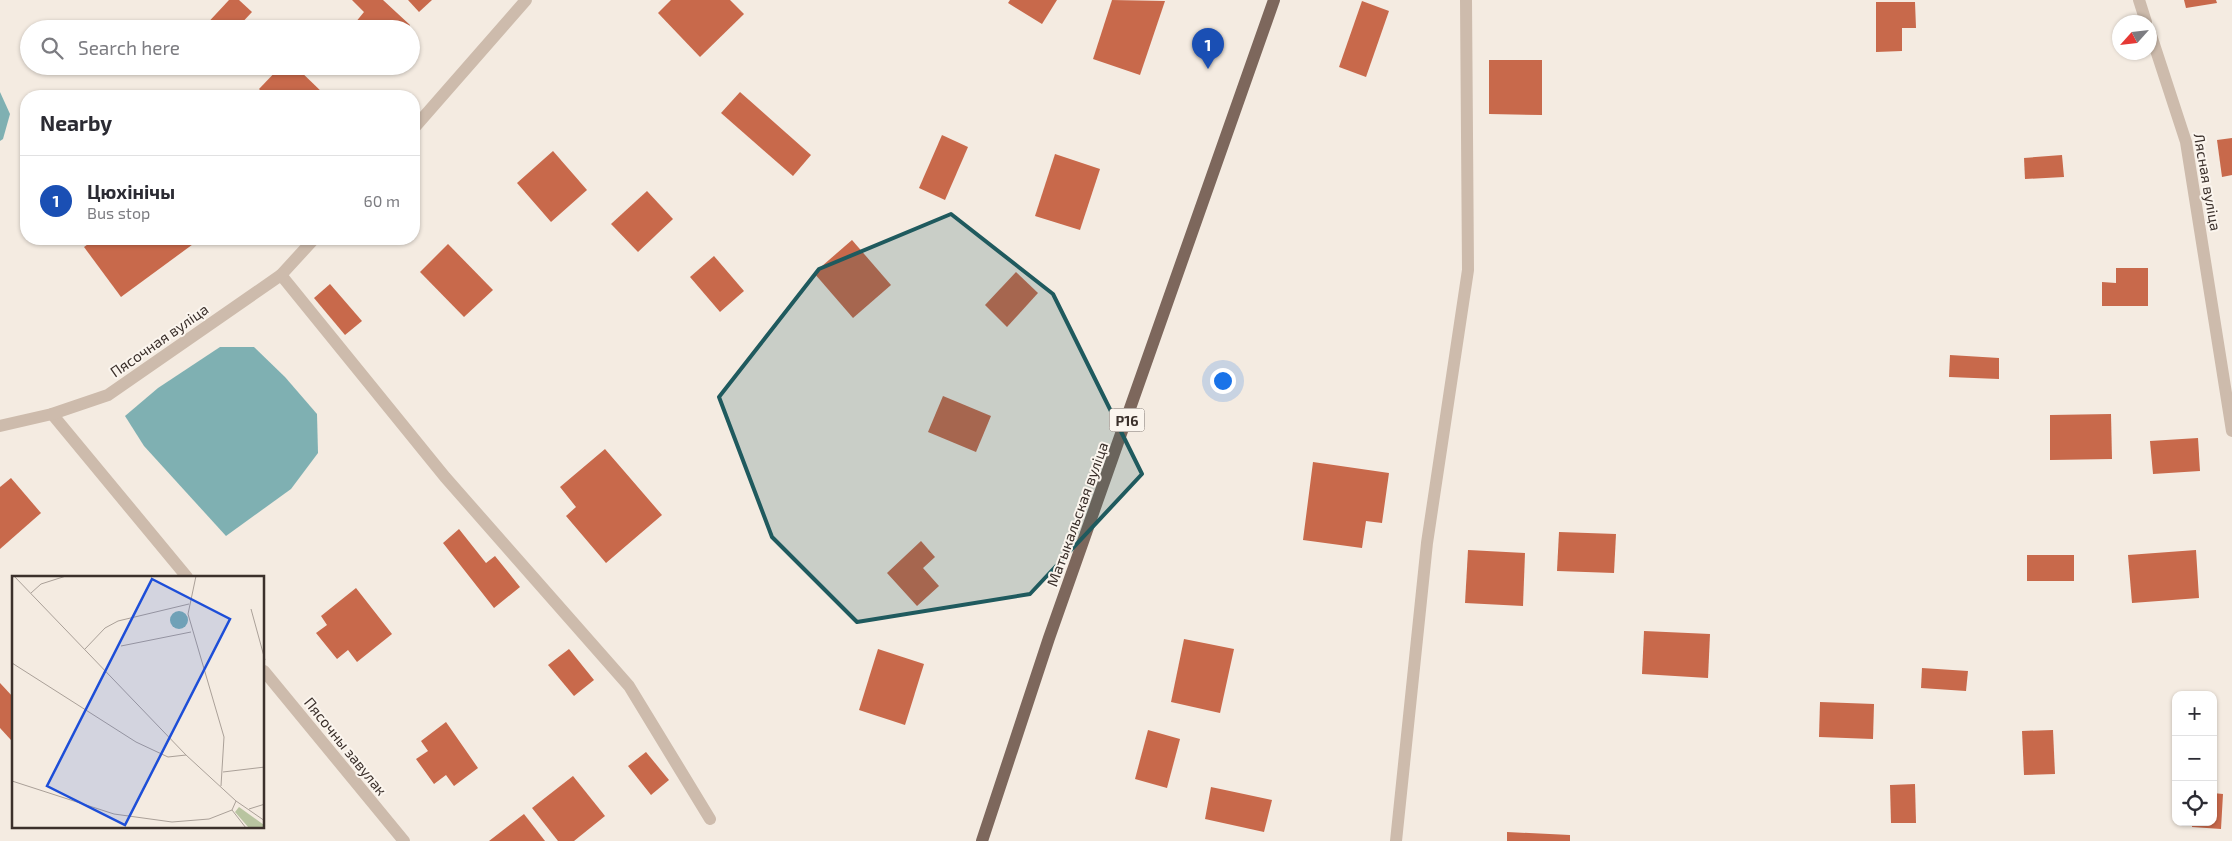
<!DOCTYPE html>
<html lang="en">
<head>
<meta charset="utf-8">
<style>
	:root { --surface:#fff; --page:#f2f2f3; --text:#2b2b33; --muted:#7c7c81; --line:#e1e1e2; --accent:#2563eb }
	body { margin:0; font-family:"Exo 2",sans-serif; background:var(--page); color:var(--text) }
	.controls { position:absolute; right:15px; bottom:15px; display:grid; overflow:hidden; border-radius:10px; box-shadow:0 1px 4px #0004 }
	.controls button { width:45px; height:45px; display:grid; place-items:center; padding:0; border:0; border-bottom:1px solid var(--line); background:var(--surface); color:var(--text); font:25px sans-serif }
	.compass { position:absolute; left:2112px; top:15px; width:45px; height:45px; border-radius:50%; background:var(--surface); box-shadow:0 1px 4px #0004; rotate:243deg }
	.you { position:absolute; left:1222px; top:380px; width:18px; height:18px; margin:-12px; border:4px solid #fff; border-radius:50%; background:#1a73e8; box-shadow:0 0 0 8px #1a73e833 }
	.badge { display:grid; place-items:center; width:32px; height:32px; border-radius:50%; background:var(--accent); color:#fff; font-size:16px; font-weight:700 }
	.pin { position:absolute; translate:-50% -41px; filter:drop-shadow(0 1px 2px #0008) }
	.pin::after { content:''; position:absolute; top:26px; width:18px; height:15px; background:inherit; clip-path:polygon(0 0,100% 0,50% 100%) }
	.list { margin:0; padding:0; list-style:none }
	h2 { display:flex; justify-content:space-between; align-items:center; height:65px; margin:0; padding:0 20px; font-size:21px }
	h2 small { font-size:16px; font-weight:400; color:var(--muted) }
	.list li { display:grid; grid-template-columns:32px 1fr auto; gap:15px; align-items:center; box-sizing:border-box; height:90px; padding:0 20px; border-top:1px solid var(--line) }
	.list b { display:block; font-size:19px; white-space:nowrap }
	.list p { margin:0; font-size:16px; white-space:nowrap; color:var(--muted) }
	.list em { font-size:16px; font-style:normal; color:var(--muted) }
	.icon { flex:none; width:28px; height:28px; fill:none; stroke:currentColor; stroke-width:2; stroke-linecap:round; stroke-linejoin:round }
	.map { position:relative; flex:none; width:2232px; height:841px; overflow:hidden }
	.search { position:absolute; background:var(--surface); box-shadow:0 1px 4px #0004; left:20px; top:20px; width:400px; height:55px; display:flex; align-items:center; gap:12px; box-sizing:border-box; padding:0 18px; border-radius:28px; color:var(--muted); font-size:19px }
	.panel { position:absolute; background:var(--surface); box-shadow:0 1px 4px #0004; left:20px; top:90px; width:400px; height:155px; border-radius:20px }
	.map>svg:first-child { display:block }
</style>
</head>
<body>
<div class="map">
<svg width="2232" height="841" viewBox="0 0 2232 841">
	<rect width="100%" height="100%" fill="#f4ebe1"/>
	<g fill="#7fb0b2">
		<path d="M0,92L10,114L3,139L0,141Z"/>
		<path d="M220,347H254L285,377L317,414L318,453L291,489L226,536L144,446L125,416L158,388Z"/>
	</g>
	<g fill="#c8694b">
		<path d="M229,0H239L252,12L236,29H202Z"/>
		<path d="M352,0H383L410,25L407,29H361L355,23L364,12Z"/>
		<path d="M408,0H432L419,12Z"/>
		<path d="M671,0H730L744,14L700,57L658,13Z"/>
		<path d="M1010,0H1057L1042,24L1008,3Z"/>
		<path d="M1112,0L1165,1L1140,75L1093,59Z"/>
		<path d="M2184,0H2216L2217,3L2186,8Z"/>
		<path d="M1362,1L1389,11L1366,77L1339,67Z"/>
		<path d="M1876,2H1915L1916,28H1902V51L1876,52Z"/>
		<path d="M1489,60H1542V115L1489,114Z"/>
		<path d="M281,66H295L326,96H266L259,89Z"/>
		<path d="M740,92L811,155L793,176L721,113Z"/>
		<path d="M942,135L968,147L945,200L919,188Z"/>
		<path d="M2232,138V175L2222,177L2217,140Z"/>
		<path d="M553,151L587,190L551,222L517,183Z"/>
		<path d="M1055,154L1100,169L1080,230L1035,216Z"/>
		<path d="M2062,155L2064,177L2025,179L2024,158Z"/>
		<path d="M647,191L673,219L638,252L611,224Z"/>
		<path d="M95,239H200L121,297L84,247Z"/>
		<path d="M852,240L891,285L853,318L814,273Z"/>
		<path d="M448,244L493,290L464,317L420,272Z"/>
		<path d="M714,256L744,291L720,312L690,277Z"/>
		<path d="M2116,268H2148V306H2102V282L2116,283Z"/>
		<path d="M1016,272L1038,293L1007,327L985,305Z"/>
		<path d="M330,284L362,321L345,335L314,298Z"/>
		<path d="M1950,355L1999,358V379L1949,377Z"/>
		<path d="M943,396L991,416L976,452L928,432Z"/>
		<path d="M2111,414L2112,459L2050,460V415Z"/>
		<path d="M2198,438L2200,471L2153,474L2150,441Z"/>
		<path d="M605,449L662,515L606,563L566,516L576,507L560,487Z"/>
		<path d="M1313,462L1389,473L1382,523L1366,521L1362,548L1303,540Z"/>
		<path d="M11,478L41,513L0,549V487Z"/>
		<path d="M459,529L486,563L495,556L520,587L494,608L443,543Z"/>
		<path d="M1559,532L1616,534L1614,573L1557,571Z"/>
		<path d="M921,541L935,557L923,568L939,586L917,606L887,573Z"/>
		<path d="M1468,550L1525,553L1523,606L1465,603Z"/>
		<path d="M2196,550L2199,598L2132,603L2128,555Z"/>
		<rect x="2027" y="555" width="47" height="26"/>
		<path d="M356,588L392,634L357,662L348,650L337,659L316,633L327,625L321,616Z"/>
		<path d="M1644,631L1710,634L1708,678L1642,674Z"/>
		<path d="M1184,639L1234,649L1220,713L1171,702Z"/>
		<path d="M569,649L594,680L574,696L548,665Z"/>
		<path d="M878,649L924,664L905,725L859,710Z"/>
		<path d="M1922,668L1968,671L1966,691L1921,688Z"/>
		<path d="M0,683L14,698V737L11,740L0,728Z"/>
		<path d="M1820,702L1874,704L1873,739L1819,737Z"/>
		<path d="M446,722L478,768L454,786L446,775L434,784L416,759L428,751L421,741Z"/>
		<path d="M1148,730L1180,739L1167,788L1135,779Z"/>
		<path d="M2053,730L2055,774L2024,775L2022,731Z"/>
		<path d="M646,752L669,780L651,795L628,766Z"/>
		<path d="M573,776L605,816L574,841H558L532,808Z"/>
		<path d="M1915,784L1916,823H1891L1890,785Z"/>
		<path d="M1211,787L1272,800L1264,832L1205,819Z"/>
		<path d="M2213,793L2223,794L2221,829L2192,827V822H2213Z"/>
		<path d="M524,814L545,841H489Z"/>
		<path d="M1507,832L1570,835V841H1507Z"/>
	</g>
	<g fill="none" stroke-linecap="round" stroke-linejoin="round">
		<path stroke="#cdbbac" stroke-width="12" d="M281,275L445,477L629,686L710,819"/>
		<g stroke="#cdbbac" stroke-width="12">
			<path d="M2139,0L2146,22"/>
			<path d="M2150,32L2186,142L2232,431"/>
			<path d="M414,128L526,0"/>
			<path d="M52,414L187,577"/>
			<path d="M0,426L52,414L108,395L281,275L314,239"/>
			<path d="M264,671L404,841"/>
			<path d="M1396,841L1427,543L1468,270L1466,0"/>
		</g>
		<path stroke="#7d675c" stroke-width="12" d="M982,841L1049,638L1274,0"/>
	</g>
	<path fill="#1f5a5e" fill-opacity="0.2" stroke="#1f5a5e" stroke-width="4" stroke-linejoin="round" d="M951,214L1053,294L1142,474L1030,594L857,622L772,537L719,397L819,269Z"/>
	<g text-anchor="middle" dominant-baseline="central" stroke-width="4" stroke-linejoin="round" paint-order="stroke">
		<rect fill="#fbf5ee" stroke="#756b66" stroke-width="1" x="1109.5" y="408.5" width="35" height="23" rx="4"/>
		<g font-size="14" font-weight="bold" fill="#3b302b">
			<text x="1127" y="420">Р16</text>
		</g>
		<g font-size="15" fill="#3b302b" stroke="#fbf5ee">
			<text transform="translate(2208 182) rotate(80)">Лясная вуліца</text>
			<text transform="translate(159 340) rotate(-35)">Пясочная вуліца</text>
			<text transform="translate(1077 514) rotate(-70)">Матыкальская вуліца</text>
			<text transform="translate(346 746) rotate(51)">Пясочны завулак</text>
		</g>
	</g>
	<g transform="translate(12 576)">
		<rect width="252" height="252" fill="#f4ebe1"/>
		<path d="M227,231L252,249V252H237L223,236Z" fill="#b8c4a0"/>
		<path d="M158 44a9 9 0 1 1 18 0a9 9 0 1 1-18 0Z" fill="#7fb0b2"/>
		<path fill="none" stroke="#aaa098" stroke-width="1" d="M2,0L174,179L224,225L253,245M184,0L176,38L212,161L209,210M19,17L29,8L54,0M239,33L253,84M109,70L179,56M73,73L93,52L106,45L177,28M0,87L124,166L156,181L174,179M211,196L253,191M0,205L102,238L160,246L197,243L220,234L224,225M237,233L253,228M220,234L234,252"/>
		<path fill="#1d4ed8" fill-opacity="0.15" stroke="#1d4ed8" stroke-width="2.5" d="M140,3L218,43L113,249L35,210Z"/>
		<rect width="252" height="252" fill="none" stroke="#3b302b" stroke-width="2.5"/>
	</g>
</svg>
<div class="controls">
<button>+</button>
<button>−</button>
<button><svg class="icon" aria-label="locate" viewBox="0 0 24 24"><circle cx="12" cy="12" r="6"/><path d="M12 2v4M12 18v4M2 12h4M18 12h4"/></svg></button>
</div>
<svg class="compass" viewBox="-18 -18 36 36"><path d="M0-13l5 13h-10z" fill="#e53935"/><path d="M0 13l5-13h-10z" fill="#7c7c81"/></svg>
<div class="you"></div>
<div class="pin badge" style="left:1208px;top:69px;background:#1a4fb4">1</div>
<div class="search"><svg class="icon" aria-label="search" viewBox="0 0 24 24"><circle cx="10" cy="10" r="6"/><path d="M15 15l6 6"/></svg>Search here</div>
<section class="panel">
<h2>Nearby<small></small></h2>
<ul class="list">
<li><span class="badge" style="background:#1a4fb4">1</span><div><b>Цюхінічы</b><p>Bus stop</p></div><em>60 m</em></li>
</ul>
</section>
</div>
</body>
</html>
